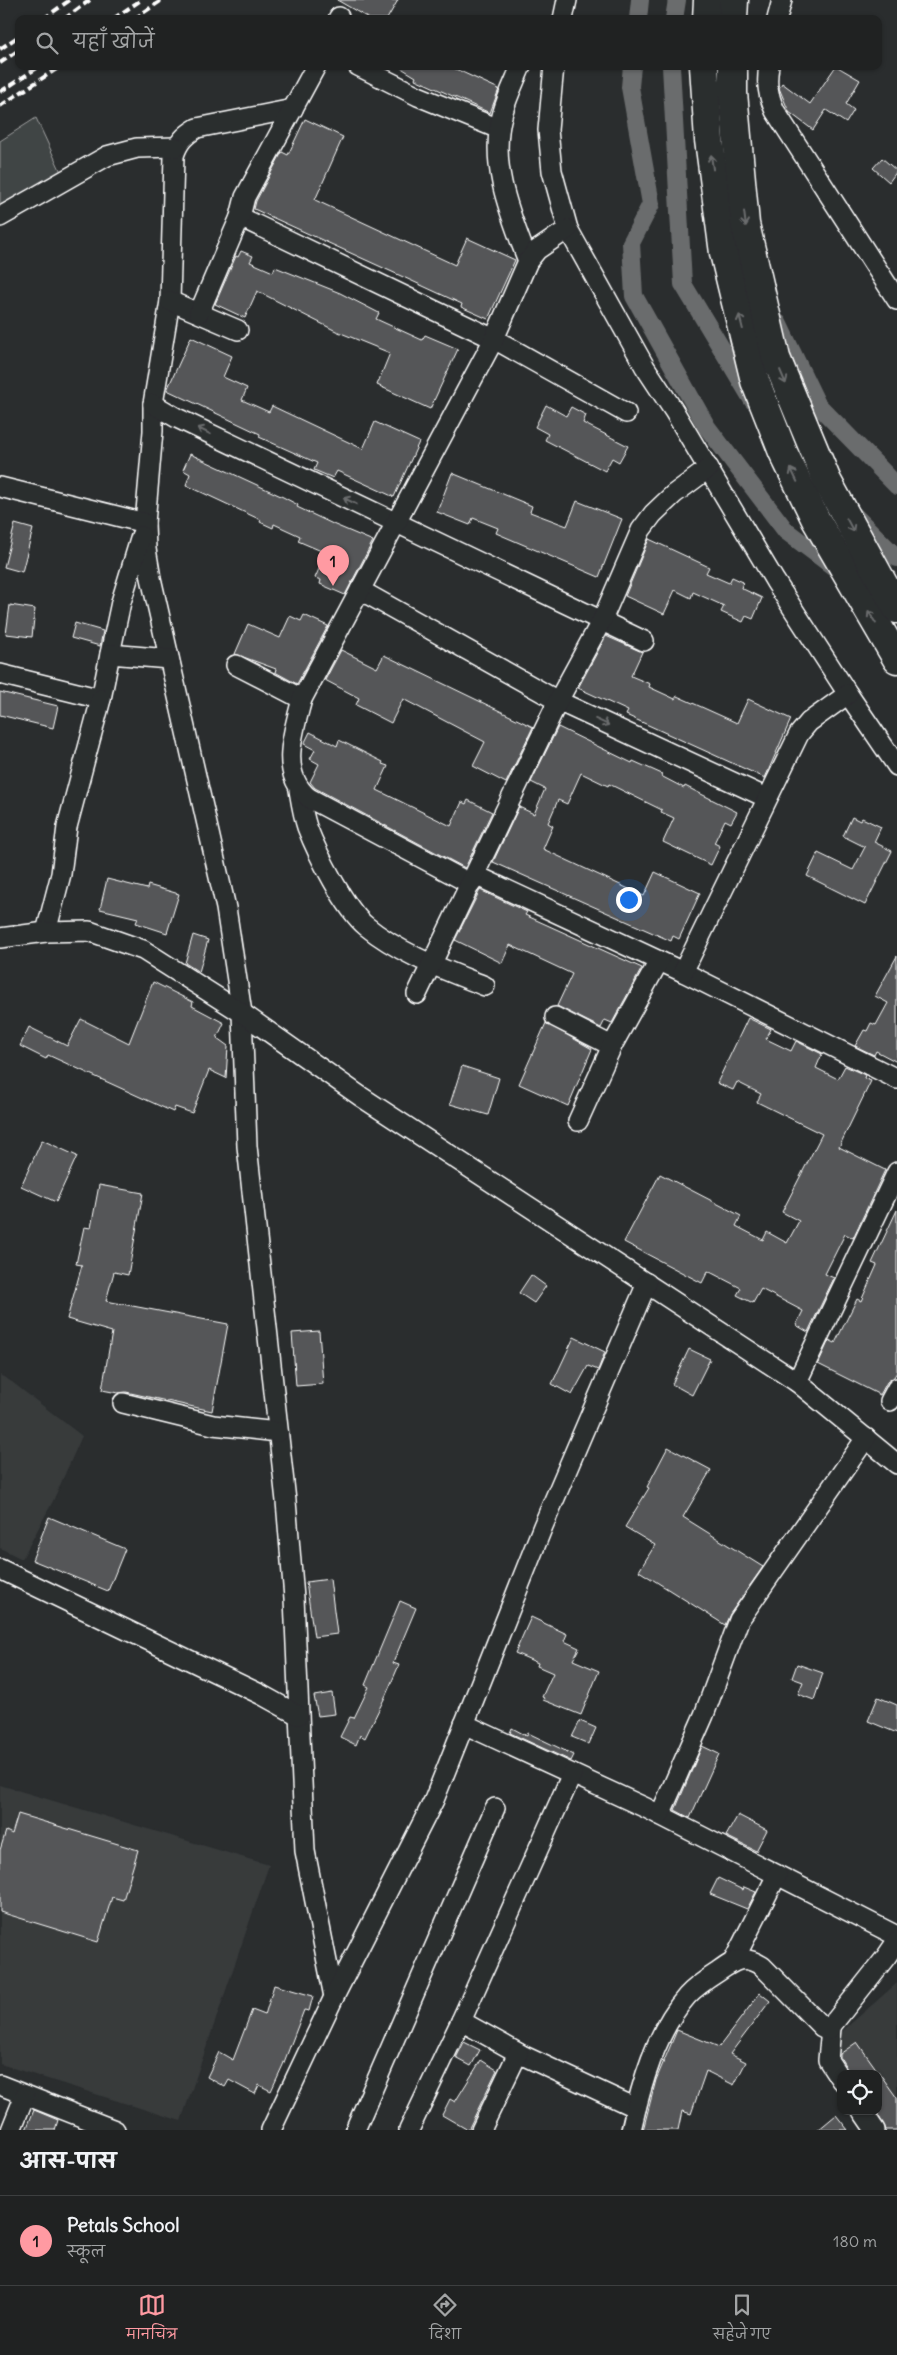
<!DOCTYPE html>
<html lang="hi">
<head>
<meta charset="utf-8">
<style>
	:root { --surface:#202222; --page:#2d2f2f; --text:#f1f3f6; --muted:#a2a4a5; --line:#3d3f40; --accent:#ff9aa2 }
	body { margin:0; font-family:Delius,"Playpen Sans Deva",sans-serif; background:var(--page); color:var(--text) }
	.controls { position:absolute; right:15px; bottom:15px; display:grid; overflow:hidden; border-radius:10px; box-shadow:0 1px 4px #0004 }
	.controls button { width:45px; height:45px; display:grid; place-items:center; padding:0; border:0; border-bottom:1px solid var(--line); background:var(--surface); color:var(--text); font:25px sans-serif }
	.you { position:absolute; left:628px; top:899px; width:18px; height:18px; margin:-12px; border:4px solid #fff; border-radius:50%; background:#1a73e8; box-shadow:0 0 0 8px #1a73e833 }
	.badge { display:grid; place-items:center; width:32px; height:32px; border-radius:50%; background:var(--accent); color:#111; font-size:16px; font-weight:700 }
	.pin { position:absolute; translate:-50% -41px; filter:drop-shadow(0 1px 2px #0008) }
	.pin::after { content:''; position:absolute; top:26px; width:18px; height:15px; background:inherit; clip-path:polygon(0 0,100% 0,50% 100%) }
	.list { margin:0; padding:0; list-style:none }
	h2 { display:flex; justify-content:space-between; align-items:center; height:65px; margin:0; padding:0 20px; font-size:21px }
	h2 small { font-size:16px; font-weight:400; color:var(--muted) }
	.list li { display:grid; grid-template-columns:32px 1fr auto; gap:15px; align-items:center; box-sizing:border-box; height:90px; padding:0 20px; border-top:1px solid var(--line) }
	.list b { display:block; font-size:19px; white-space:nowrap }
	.list p { margin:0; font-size:16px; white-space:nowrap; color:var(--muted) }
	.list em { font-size:16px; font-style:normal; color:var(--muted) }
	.icon { flex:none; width:28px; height:28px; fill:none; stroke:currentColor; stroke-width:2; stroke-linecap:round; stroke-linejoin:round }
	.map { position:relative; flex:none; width:897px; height:2130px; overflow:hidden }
	.search { position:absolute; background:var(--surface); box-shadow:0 1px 4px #0004; left:15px; right:15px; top:15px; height:55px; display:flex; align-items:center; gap:12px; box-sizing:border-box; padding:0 18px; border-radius:10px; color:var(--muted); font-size:19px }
	.sheet { height:155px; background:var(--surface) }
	nav { display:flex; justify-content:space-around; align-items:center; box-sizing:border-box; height:70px; border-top:1px solid var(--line); background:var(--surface); font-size:14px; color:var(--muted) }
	nav a { display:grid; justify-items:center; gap:2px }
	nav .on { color:var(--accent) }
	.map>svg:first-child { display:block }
</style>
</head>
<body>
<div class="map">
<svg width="897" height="2130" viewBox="0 0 897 2130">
	<rect width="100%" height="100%" fill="#2a2d2e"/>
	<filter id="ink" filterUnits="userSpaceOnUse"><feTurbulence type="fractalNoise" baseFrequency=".02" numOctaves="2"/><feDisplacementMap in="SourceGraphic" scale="10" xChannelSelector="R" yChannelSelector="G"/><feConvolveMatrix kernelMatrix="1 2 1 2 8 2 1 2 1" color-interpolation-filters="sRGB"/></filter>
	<g filter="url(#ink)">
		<g fill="#373a3b">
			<path d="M0,1375L12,1382L82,1436L53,1501L22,1559L0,1548Z"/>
			<path d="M0,1785L269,1865L181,2121L0,2064Z"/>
			<path d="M897,1983V2104L878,2074H854L831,2041Z"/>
		</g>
		<path fill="#414445" stroke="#a0a2a2" d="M36,118L61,172L0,210V141Z"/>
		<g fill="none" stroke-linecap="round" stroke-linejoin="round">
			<g stroke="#6a6c6d" stroke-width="18">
				<path d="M638,19L640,0"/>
				<path d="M674,19L677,0"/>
				<path d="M632,66L630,87L651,204L631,243L634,296L707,427L786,531L842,573"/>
				<path d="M671,66L683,284L753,401"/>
				<path d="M778,323L817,404L897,486"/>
				<path d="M854,515L897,558"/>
			</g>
		</g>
		<g fill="#555758" stroke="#fff">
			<path d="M337,0H398L387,19H370Z"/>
			<path d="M398,66H449L499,89L490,113L415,79L416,77Z"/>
			<path d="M836,66L860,80L846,104L854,110L846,123L826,110L813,130L789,112L779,88L782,83L810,104Z"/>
			<path d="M305,119L343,137L315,200L455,265L467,238L515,260L488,319L461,307L462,304L412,281L254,209L256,201L282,152L288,155Z"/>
			<path d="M882,158L897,171L889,182L873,168Z"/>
			<path d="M241,251L253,256L250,262L273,272L275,267L340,293L379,313L376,319L422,340L425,335L458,349L430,409L377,385L390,353L336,331L257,291L245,318L215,304L236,256L238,257Z"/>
			<path d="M191,337L232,356L223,377L247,388L242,400L269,412L272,406L363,449L375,422L419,442L394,497L337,471L333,478L314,470L317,463L259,437L260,434L167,390Z"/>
			<path d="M546,405L566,416L571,407L586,415L583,423L628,446L619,462L612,458L605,471L545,440L548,434L535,427Z"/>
			<path d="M190,454L283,497L298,505L297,507L335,525L373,541L345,595L320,584L321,580L315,578L326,553L298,541L300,536L274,524L273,528L260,522L261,520L186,485L190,474L183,470Z"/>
			<path d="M452,473L532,506L530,512L567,526L577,501L622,519L599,577L496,533L498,528L473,518L470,525L437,512Z"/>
			<path d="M15,524L33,529L22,572L4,567Z"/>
			<path d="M649,539L709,567L706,573L729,583L732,577L743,582L741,588L762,598L753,619L746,616L743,622L721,612L724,606L693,592L691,598L675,590L664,614L625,596Z"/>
			<path d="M10,605L35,609L32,637L6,634Z"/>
			<path d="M304,615L328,626L297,684L275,672L276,669L235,654L248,624L280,638L290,616L301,621Z"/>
			<path d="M75,623L103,631L100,646L71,638Z"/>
			<path d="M606,636L642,652L631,676L650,684L649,687L675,699L677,696L737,723L748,699L791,719L765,778L626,715L628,711L578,688Z"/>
			<path d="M341,650L377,668L384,655L533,727L506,783L473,766L485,742L403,699L391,723L356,705L359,698L325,680Z"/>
			<path d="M0,692L58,706L53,728L0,715Z"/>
			<path d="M558,727L632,763L633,761L662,774L661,776L684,788L685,786L737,812L731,823L725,820L714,843L720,846L711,865L663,842L674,818L661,812L662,810L609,784L608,786L581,773L567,804L558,800L548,823L553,826L543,849L644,896L655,872L700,893L679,939L673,936L671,941L493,862L519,807L534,814L545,789L531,782Z"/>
			<path d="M310,732L337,746L339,740L383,762L382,764L388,766L377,790L451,826L462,802L466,804L468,800L492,812L465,868L315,788L310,782L319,764L310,759L315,750L304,744Z"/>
			<path d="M852,817L860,821L862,818L881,827L874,842L892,851L865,905L807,876L818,853L853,870L865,847L843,836Z"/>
			<path d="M107,879L147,889L148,885L179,894L167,933L136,923L138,918L100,909Z"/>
			<path d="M480,890L527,912L525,915L642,968L612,1023L605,1020L601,1028L557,1006L572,974L510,945L502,963L455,940Z"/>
			<path d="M193,935L208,940L199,972L185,963Z"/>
			<path d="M897,956V1062L876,1051L874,1055L855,1046L864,1030L867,1031L871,1023L876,1025L888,1003L875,996Z"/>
			<path d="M153,982L193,1002L192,1006L224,1023L217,1038L228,1046L226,1078L209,1070L192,1113L175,1107L173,1112L48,1055L46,1059L20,1046L29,1027L67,1046L81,1019L129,1043Z"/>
			<path d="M748,1018L771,1029L766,1039L791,1051L796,1041L822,1054L816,1068L838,1079L845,1066L865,1075L864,1078L871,1081L839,1147L885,1170L853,1238L845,1234L825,1274L834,1278L808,1332L796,1325L803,1311L761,1289L753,1303L737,1295L741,1288L708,1271L702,1283L624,1242L660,1174L741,1216L736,1226L763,1240L767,1232L787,1243L799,1221L782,1212L822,1134L757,1102L761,1094L737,1082L733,1090L717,1083Z"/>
			<path d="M546,1023L592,1049L568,1106L519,1084Z"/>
			<path d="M462,1066L499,1078L488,1115L450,1104Z"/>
			<path d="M42,1140L77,1156L56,1202L21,1186Z"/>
			<path d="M99,1185L143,1193L128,1275L114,1272L106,1301L228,1324L212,1411L126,1392L118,1393L102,1390L112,1332L67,1319L82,1265L76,1264L84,1227L91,1228Z"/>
			<path d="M897,1210V1372L894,1377L887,1382L880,1395L818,1364L829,1340L835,1343L857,1299L861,1301L877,1265L872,1263Z"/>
			<path d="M531,1275L546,1286L534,1303L519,1293Z"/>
			<path d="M319,1331L323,1384L296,1386L292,1333Z"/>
			<path d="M574,1337L605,1352L598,1370L588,1366L572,1395L552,1384Z"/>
			<path d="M689,1349L710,1359L692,1395L672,1384Z"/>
			<path d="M668,1447L711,1470L683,1517L763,1567L730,1614L725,1625L639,1571L655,1545L625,1527L649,1488L647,1487Z"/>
			<path d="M49,1517L125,1549L108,1591L32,1560Z"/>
			<path d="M330,1579L337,1634L314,1637L306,1582Z"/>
			<path d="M400,1601L416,1608L393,1663L399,1665L386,1695L365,1738L360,1735L356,1745L340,1737L350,1717L354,1718L369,1687L365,1685Z"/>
			<path d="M531,1617L567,1634L564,1641L579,1648L573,1660L599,1671L581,1715L543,1700L544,1698L542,1697L553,1673L537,1666L538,1663L515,1653Z"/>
			<path d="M797,1664L823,1673L814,1700L798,1694L803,1682L792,1678Z"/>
			<path d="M332,1693L335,1714L318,1716L314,1696Z"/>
			<path d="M878,1697L897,1705V1733L868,1721Z"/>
			<path d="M580,1721L596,1728L589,1744L572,1737Z"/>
			<path d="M512,1728L527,1736L528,1733L574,1755L571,1761L510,1733Z"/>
			<path d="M702,1746L719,1754L690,1818L675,1810Z"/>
			<path d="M18,1814L138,1850L123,1900L112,1897L98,1942L0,1912V1850L6,1831L12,1834Z"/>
			<path d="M738,1815L767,1830L756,1851L726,1836Z"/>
			<path d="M718,1878L743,1890L744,1887L756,1892L747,1909L710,1894Z"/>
			<path d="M274,1985L313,1996L309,2011L304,2010L283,2065L271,2091L259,2085L255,2094L229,2080L225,2087L207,2077L219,2052L233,2060L252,2010L265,2015Z"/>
			<path d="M760,1993L770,2001L730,2054L746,2062L734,2085L706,2071L691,2114L682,2111L678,2130H643L656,2080L677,2030L719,2047Z"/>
			<path d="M464,2042L480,2050L471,2066L456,2058Z"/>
			<path d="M857,2042L897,2098V2130H886L878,2115V2074H850L840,2057V2054Z"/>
			<path d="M481,2060L497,2070L468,2130L442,2115L450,2099L455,2102Z"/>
			<path d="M34,2110L58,2120L55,2130H26Z"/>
			<path d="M836,2115L848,2130H818Z"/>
		</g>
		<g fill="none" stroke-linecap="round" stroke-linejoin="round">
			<g stroke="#fff" stroke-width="22">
				<g id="street">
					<path d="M338,19L339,17"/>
					<path d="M563,19L567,0"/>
					<path d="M777,19L782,0"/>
					<path d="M358,66L418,96L499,129"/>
					<path d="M521,66C515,81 507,97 503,112C488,163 510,214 528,261"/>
					<path d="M554,66L548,130L552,171L568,229L645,367L674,411L775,581L848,694L897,766"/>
					<path d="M769,66C766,83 768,95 775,111L897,300"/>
					<path d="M293,109L197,128C185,135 178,142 174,156L170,301L153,404V431L145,523L146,549L151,578L226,908L242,1013L247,1146L286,1501L294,1598L305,1851L334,1997"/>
					<path d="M0,217L107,156L137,148L176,147"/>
					<path d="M240,217L494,339L626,413"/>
					<path d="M170,301L238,330"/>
					<path d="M199,313L240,217L245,197L316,66"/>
					<path d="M153,404L177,418L644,641"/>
					<path d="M0,487L145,523"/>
					<path d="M360,590L558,701L767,798"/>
					<path d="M110,654L121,602L141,536"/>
					<path d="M236,665L302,699"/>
					<path d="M0,674L101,699L110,654L169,659"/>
					<path d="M299,790C301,802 303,815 307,827C317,853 345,909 366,926C400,954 445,970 485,986"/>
					<path d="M475,875L683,972L897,1079"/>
					<path d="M471,884L309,798C278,773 294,731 302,699L494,339L528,261L537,250L568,229"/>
					<path d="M46,932L61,874L67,827L101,699"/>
					<path d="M0,938L46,932L89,931L143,950L242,1013L360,1096L797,1382L897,1464"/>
					<path d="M683,972L799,734L809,722L848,694"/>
					<path d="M417,994L558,701L602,620L641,530L653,514L674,494L709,468"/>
					<path d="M555,1017L612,1046"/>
					<path d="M578,1121L612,1046L659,961"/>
					<path d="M797,1382L897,1172"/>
					<path d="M890,1401L897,1388"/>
					<path d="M123,1403L213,1425L278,1432"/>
					<path d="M0,1569L262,1695L298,1715"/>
					<path d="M464,1724L646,1808L897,1936"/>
					<path d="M660,1815L704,1715L739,1620L866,1438"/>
					<path d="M733,1962L777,1875"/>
					<path d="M461,2021L522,2055L636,2108"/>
					<path d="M831,2028L828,2060L841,2080"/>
					<path d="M0,2085L115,2130"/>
					<path d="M862,2111L875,2130"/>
					<path d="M11,2130L25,2095"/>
					<path d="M271,2130L334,1997L434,1800L543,1526L647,1283"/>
					<path d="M355,2130L495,1808"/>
					<path d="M409,2130L461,2021L572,1774"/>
					<path d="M481,2130L518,2053"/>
					<path d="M631,2130C641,2085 656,2031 687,1996C696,1986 707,1979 718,1972C735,1960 743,1954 762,1966L822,2027L828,2030L886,1957L897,1941"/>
				</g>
			</g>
			<g stroke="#fff" stroke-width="31">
				<g id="highway">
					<path d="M707,19L708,0"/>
					<path d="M733,19L734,0"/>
					<path d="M704,66L709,140L724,253L755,381L783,452L816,520L897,659"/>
					<path d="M733,66V93L745,224L776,358L827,481L897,609"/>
				</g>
			</g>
			<use href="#street" stroke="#2a2d2e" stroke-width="19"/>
			<use href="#highway" stroke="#2a2d2e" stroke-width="28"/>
			<g stroke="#fff" stroke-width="4" stroke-dasharray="8 4" stroke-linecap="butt">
				<path d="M43,19L70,0"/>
				<path d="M64,19L90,0"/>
				<path d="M113,19L141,0"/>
				<path d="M134,19L162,0"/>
				<path d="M0,49L19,36"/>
				<path d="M0,63L19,50"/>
				<path d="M0,92L40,66"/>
				<path d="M0,106L61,66"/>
			</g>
		</g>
		<defs><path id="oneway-shaft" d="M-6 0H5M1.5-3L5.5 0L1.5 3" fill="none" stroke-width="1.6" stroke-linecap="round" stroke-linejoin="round" transform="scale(1.25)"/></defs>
		<g stroke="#6a6c6d">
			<use href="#oneway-shaft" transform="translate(712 162) rotate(-98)"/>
			<use href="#oneway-shaft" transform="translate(745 219) rotate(83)"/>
			<use href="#oneway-shaft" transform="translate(741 322) rotate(-104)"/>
			<use href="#oneway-shaft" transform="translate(783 377) rotate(67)"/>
			<use href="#oneway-shaft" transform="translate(204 431) rotate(-154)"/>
			<use href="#oneway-shaft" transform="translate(794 475) rotate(-116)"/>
			<use href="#oneway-shaft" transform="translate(350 501) rotate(-154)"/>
			<use href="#oneway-shaft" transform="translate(850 525) rotate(62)"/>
			<use href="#oneway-shaft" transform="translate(872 617) rotate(-121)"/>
			<use href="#oneway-shaft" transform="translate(602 722) rotate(25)"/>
		</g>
	</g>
</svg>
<div class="controls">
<button><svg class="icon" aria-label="locate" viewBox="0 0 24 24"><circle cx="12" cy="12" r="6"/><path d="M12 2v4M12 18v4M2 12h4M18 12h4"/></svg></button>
</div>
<div class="you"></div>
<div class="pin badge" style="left:333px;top:586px">1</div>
<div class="search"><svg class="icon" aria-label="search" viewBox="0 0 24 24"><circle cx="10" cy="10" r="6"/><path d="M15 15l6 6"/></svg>यहाँ खोजें</div>
</div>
<section class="sheet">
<h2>आस-पास<small></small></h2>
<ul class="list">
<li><span class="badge">1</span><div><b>Petals School</b><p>स्कूल</p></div><em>180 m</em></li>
</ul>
</section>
<nav>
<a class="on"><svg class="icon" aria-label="map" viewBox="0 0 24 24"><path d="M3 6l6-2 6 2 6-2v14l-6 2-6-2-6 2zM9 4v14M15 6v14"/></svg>मानचित्र</a>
<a><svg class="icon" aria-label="directions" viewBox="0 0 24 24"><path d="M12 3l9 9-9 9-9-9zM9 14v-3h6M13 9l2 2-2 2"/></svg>दिशा</a>
<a><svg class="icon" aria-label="saved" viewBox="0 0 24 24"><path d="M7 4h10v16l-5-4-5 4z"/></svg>सहेजे गए</a>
</nav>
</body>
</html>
